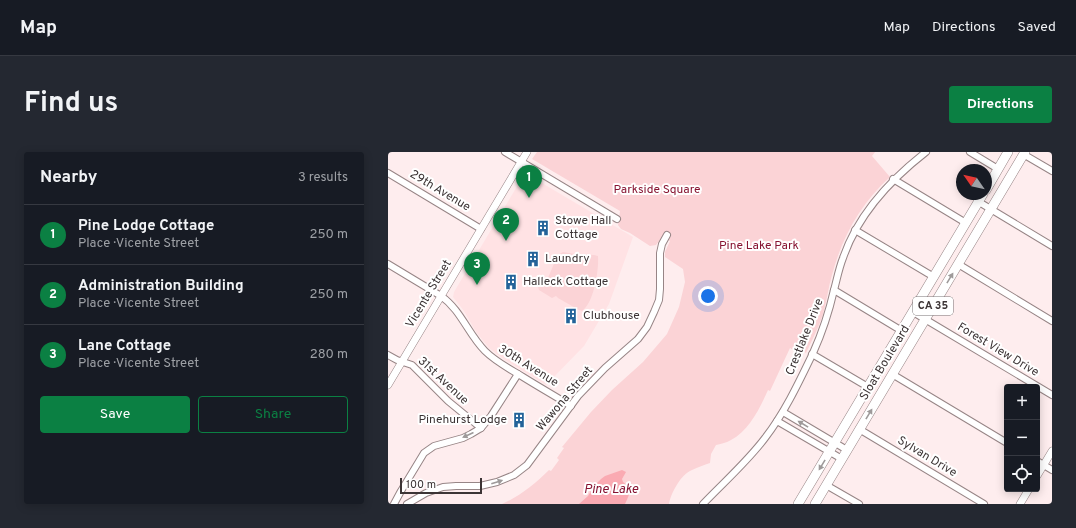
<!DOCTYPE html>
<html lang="en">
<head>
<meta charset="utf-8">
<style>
	:root { --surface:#171b24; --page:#242831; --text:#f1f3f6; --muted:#9ea1a6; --line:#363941; --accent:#0b8043 }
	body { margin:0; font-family:Overpass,sans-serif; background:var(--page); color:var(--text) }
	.controls { position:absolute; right:12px; bottom:12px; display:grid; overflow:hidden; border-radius:4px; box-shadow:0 2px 10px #0003 }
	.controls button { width:36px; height:36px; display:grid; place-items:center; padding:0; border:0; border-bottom:1px solid var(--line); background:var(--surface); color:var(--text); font:20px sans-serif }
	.compass { position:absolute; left:568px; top:12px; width:36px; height:36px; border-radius:50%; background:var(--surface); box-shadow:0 2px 10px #0003; rotate:304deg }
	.scale { position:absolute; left:12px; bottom:10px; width:82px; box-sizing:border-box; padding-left:4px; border:2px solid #3c3435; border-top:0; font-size:11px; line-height:14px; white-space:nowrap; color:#3c3435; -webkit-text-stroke:3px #fff; paint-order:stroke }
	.you { position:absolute; left:320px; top:144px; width:14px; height:14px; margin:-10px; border:3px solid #fff; border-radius:50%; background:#1a73e8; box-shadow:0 0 0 6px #1a73e833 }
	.badge { display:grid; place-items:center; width:26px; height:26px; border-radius:50%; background:var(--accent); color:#fff; font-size:13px; font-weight:700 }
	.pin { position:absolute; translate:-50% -33px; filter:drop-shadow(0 1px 2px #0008) }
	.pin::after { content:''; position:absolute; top:21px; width:14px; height:12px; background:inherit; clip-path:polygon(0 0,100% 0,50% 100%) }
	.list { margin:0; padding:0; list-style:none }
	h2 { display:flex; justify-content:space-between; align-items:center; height:52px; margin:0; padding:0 16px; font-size:17px }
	h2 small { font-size:13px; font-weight:400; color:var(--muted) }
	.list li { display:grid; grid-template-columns:26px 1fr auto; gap:12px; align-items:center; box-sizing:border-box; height:60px; padding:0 16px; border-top:1px solid var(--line) }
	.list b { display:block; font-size:15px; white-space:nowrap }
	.list p { margin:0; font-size:13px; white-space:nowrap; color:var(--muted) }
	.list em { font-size:13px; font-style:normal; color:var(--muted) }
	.actions { display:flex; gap:8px; padding:12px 16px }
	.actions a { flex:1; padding:9px 0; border:1px solid var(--accent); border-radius:4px; text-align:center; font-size:14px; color:var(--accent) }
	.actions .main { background:var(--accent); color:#fff }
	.icon { flex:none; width:22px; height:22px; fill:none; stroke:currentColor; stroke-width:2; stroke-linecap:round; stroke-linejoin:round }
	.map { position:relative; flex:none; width:664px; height:352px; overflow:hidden; border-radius:4px }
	header { display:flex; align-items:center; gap:24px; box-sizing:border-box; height:56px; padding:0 20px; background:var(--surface); border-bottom:1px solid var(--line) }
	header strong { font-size:19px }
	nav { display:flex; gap:22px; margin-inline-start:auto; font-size:14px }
	.intro { display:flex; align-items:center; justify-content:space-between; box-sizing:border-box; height:96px; padding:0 24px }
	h1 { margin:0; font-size:28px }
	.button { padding:10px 18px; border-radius:4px; background:var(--accent); color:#fff; font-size:14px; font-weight:700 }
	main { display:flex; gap:24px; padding:0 24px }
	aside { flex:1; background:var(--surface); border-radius:4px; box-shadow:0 2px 10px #0003 }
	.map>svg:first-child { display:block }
</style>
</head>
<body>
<header>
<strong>Map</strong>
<nav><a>Map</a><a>Directions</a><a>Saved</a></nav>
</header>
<div class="intro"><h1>Find us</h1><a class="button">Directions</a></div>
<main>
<aside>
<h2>Nearby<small>3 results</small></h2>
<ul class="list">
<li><span class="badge">1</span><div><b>Pine Lodge Cottage</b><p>Place · Vicente Street</p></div><em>250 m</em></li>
<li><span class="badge">2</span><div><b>Administration Building</b><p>Place · Vicente Street</p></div><em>250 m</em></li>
<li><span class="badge">3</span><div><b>Lane Cottage</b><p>Place · Vicente Street</p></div><em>280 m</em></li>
</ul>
<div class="actions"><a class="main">Save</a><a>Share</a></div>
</aside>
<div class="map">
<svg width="664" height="352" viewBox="0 0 664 352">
	<rect width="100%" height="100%" fill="#feedee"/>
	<path fill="#ffe2e4" d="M137,21L245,85L221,152L196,194L158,233L117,208L101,196L88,180L76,159L65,145L66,140Z"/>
	<g fill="#fbd3d6">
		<path d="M149,0H487L484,4L502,25C473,51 454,85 444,123C440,136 439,149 435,162C431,175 424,188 418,201L415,199L409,200L402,196L382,239L380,238C372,256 361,279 343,288C338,291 332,292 328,293L323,302L322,311C316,313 310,315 304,318C293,322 283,341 281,352H114C132,344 147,332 161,318L163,319L171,308L169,306L176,296L174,295L203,260L224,238L255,210L279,182L291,155L297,130L295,117L277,105V100L282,89L274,85L268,93L262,94L242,81L233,77L230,73L232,59L144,7Z"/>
		<path d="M175,100L187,102L206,103L210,104C211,118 206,151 194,159L191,158L170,146L168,144L164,146L151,138L150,135L151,132C153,130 157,129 159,127C164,120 167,103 175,100Z"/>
	</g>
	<path fill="#faaab2" d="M234,318L238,320L234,327L235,330C244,337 242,342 237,352H191L200,344L206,334L213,327L217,324Z"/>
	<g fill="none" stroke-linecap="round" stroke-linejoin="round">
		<g stroke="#978586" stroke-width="8">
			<g id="minor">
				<path d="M117,0L229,67"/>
				<path d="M582,0L610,17"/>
				<path d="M635,2L664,19"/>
				<path d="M0,21L93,77"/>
				<path d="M505,27L578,71"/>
				<path d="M591,50L664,94"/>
				<path d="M467,78L546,125"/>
				<path d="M0,112L53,144C73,158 80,182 97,199C108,210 122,217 135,225C151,235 167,244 183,254"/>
				<path d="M570,112L664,169"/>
				<path d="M446,138L514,179"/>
				<path d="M525,160L664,243"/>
				<path d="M424,202L480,235"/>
				<path d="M0,203L9,208L24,213L60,249L93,276"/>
				<path d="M504,222L619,291"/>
				<path d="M395,260L459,298"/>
				<path d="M389,269L454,307"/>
				<path d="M471,277L596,352"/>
				<path d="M649,309L664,318"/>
				<path d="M438,333L471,352"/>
				<path d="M6,352L13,339L36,301L46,294L75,286L83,282L93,276L103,264L130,222"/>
				<path d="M19,352L38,341L55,335L68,334H92L109,330L126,323L139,313L190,244L217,216L250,187L259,175L266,160L271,148L272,137V101L274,92L279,83"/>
				<path d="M315,352C336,330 359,310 377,286C397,260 411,230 425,201C434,181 441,160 446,138C449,127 451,116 455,106C470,62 502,28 538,0"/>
			</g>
		</g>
		<g stroke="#978586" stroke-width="8">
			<g id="tertiary">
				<path d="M0,233L139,0"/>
				<path d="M649,324L664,299"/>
				<path d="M632,352L641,337"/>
			</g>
		</g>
		<g stroke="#978586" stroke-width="10">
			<g id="primary">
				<path d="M598,38L620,0"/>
				<path d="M410,352L595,42"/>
				<path d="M427,352L637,0"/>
			</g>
		</g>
		<use href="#minor" stroke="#fff" stroke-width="6"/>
		<use href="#tertiary" stroke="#fff" stroke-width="7"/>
		<use href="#primary" stroke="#fff" stroke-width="9"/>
	</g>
	<defs><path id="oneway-solid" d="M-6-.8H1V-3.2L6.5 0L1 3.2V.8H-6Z"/></defs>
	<g fill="#9e9a9a">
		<use href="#oneway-solid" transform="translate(562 126) rotate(-59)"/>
		<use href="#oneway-solid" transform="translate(481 262) rotate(-59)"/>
		<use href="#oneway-solid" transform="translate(415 272) rotate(-149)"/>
		<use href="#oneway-solid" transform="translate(80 283) rotate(156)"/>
		<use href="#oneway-solid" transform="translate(434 313) rotate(121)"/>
		<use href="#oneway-solid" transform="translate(109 330) rotate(-18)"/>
	</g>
	<defs>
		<g id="building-bare" transform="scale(1.2)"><path d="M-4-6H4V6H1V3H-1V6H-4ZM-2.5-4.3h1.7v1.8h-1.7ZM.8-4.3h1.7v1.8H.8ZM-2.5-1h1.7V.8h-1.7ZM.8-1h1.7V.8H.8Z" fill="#236399" stroke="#fff" stroke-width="2.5" paint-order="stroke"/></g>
	</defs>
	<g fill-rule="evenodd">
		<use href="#building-bare" x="155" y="76"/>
		<use href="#building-bare" x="145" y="107"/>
		<use href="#building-bare" x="123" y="130"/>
		<use href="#building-bare" x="183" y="164"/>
		<use href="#building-bare" x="131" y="268"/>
	</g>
	<g text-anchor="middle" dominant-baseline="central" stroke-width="4" stroke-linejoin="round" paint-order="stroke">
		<rect fill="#fff" stroke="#767172" stroke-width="1" x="525" y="145" width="40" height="18" rx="3"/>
		<g font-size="11" font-weight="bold" fill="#3c3435">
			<text x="545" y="154">CA 35</text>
		</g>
		<g font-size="12" fill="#871432" stroke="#fff">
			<text x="269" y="38">Parkside Square</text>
			<text x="371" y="94">Pine Lake Park</text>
		</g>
		<g font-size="12" fill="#3c3435" stroke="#fff">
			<text transform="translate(52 39) rotate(31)">29th Avenue</text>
			<text transform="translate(41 142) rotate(-59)">Vicente Street</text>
			<text transform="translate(417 185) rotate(-68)">Crestlake Drive</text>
			<text transform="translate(610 198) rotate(31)">Forest View Drive</text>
			<text transform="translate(497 211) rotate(-59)">Sloat Boulevard</text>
			<text transform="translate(140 214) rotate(32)">30th Avenue</text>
			<text transform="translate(55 229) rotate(43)">31st Avenue</text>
			<text transform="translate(177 247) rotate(-50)">Wawona Street</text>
			<text transform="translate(539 305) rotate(31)">Sylvan Drive</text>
		</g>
		<g font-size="12" fill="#3c3435" stroke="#fff" text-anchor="start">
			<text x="167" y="69">Stowe Hall<tspan x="167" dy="14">Cottage</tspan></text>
			<text x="157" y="107">Laundry</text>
			<text x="135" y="130">Halleck Cottage</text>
			<text x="195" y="164">Clubhouse</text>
			<text x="119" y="268" text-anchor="end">Pinehurst Lodge</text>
		</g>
		<g font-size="13" font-style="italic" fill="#861231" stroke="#fff">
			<text x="223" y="338">Pine Lake</text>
		</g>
	</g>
</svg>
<div class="controls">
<button>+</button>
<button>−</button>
<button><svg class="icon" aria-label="locate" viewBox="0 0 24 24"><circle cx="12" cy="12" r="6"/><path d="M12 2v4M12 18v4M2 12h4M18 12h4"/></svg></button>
</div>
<svg class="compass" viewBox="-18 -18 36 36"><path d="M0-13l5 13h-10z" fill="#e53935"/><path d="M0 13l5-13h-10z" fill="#9ea1a6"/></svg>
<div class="scale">100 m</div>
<div class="you"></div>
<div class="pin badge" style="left:141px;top:46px">1</div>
<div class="pin badge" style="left:118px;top:89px">2</div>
<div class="pin badge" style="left:89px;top:133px">3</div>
</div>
</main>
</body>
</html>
